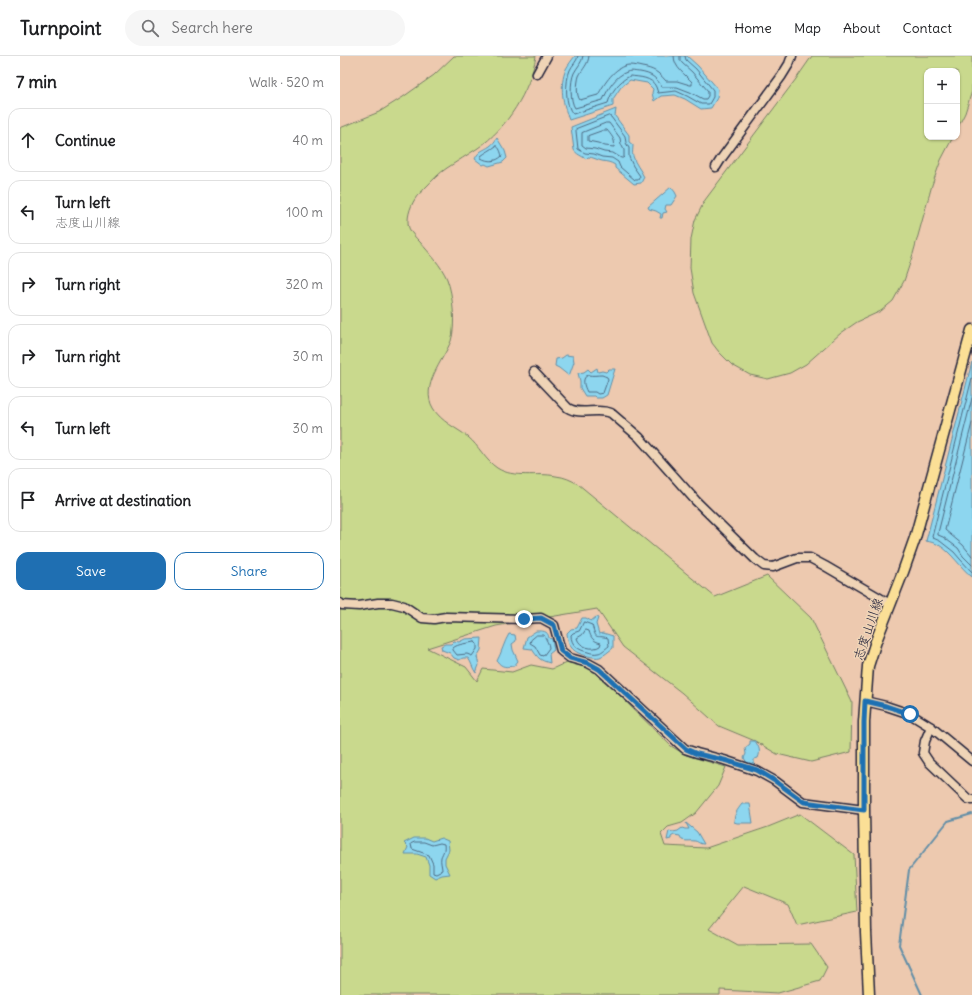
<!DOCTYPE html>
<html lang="en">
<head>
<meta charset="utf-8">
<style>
	:root { --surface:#fff; --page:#f6f6f6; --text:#202124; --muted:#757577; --line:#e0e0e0; --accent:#1f6fb2 }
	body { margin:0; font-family:Delius,"Klee One",sans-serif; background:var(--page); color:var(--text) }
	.controls { position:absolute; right:12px; top:12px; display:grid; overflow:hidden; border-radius:8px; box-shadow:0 1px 3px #0004 }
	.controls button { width:36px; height:36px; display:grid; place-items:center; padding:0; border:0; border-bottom:1px solid var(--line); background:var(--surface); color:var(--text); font:20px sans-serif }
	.stop { position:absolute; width:12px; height:12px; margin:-9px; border:3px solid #1f6fb2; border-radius:50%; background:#fff }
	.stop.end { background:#1f6fb2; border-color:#fff; box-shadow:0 1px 4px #0008 }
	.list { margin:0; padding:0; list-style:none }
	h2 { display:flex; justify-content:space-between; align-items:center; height:52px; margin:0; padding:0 16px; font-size:17px }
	h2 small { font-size:13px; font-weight:400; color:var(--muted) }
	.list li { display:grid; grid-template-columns:26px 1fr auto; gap:12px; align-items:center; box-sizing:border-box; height:64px; margin:0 8px 8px; padding:0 8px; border:1px solid var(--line); border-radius:12px }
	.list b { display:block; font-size:15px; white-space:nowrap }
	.list p { margin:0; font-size:13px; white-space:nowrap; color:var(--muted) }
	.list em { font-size:13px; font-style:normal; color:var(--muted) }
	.actions { display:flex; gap:8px; padding:12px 16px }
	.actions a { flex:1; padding:9px 0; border:1px solid var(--accent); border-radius:12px; text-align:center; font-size:14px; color:var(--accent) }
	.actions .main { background:var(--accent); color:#fff }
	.icon { flex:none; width:22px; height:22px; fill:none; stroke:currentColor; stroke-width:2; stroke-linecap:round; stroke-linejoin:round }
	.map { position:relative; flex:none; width:632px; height:939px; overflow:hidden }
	header { display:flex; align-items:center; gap:24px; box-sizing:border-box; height:56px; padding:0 20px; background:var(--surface); border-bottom:1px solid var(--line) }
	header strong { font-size:19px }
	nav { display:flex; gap:22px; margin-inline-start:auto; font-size:14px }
	.search { width:280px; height:36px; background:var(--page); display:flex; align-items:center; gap:10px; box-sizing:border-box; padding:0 14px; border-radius:22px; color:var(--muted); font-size:15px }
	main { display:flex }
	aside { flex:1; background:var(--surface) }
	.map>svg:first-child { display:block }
</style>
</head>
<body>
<header>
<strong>Turnpoint</strong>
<div class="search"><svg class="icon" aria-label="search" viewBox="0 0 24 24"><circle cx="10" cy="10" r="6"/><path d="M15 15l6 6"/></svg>Search here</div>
<nav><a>Home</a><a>Map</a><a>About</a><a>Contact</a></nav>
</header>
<main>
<aside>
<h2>7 min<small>Walk · 520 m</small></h2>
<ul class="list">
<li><svg class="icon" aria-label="ahead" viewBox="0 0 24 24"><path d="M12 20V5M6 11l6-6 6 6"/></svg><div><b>Continue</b></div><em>40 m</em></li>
<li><svg class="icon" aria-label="left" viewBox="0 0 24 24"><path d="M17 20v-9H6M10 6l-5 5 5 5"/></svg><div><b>Turn left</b><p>志度山川線</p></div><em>100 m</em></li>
<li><svg class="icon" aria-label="right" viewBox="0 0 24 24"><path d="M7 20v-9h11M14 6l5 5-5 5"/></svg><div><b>Turn right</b></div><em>320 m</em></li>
<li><svg class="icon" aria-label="right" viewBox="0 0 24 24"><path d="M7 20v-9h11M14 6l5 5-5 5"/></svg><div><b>Turn right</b></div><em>30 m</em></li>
<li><svg class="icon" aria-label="left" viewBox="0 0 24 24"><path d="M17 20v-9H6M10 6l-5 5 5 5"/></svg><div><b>Turn left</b></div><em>30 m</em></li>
<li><svg class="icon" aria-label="arrive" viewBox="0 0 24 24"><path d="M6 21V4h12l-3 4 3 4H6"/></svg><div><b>Arrive at destination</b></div></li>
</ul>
<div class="actions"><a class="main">Save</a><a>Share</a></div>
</aside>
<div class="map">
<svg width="632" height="939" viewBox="0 0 632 939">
	<rect width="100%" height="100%" fill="#edc9af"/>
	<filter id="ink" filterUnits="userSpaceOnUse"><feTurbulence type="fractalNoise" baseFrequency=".025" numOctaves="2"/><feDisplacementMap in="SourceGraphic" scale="8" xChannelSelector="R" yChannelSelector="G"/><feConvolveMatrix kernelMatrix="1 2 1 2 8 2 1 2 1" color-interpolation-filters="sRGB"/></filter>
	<g filter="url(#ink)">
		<g fill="#c9d98d" stroke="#767e64">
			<path d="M114,0H196C190,35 167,72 138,92C128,99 117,105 107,112C99,117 92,125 85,132C82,136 77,139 75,143C70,151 66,163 69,172C71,177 76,182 80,186C90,198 101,209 107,223C113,238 116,270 111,285C103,305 80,330 93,352C101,366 117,372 128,381C139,390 145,404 157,412C174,423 197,416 216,420C225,421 231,424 238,428L375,541L427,520L471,562L512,646L511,696L471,706L437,698L415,685L379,670L342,637L283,591L257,553L156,570L87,592L126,611L137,625L143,613L172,616L191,609L212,613L227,606L249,612L274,634L331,690L346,699L386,711L378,730L356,757L342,767L328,771L321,778L325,790L366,792L428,771L460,758L514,799L517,856L457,869L448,848L404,830L369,873L398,889L471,888L487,911L480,925L438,937L380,934V939H0V72L39,56L63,41L94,19Z"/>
			<path d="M472,0H632V35L625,57L617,73V15H587V81H613L601,104L592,129L573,198L564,225L553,245L541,255L517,266L501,277L466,308L450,317L428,323L410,319L392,309L379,296L372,287L354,237L350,212L351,183L355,164L365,144L456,23Z"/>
		</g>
		<g fill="#8dd6ef" stroke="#628ea7">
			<path d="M235,0H347L358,10L378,33L377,42L371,52L361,53L345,43L335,39L321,40L314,45L312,37L313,33L307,27L290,24L281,31L273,43V50L229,64C223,48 219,30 226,13C228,9 232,4 235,0Z"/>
			<path d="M276,53L275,60L289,79V86L293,89C293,93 292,97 293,100C295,108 301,114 304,121L301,127L294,128L275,112V109C270,106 268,106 262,105C257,104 253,101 248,101L246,103C242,100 236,98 234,94L231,71Z"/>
			<path d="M157,82L165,95L167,102L163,106L149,110L145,108L143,109L135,103C139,94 143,95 150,90C153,88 155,85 157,82Z"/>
			<path d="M331,131L335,136L337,140L331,149H326L325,153L327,156L323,157L322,162H320L321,158L316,155L309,153L308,151Z"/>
			<path d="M226,299L233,300L234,306L229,320L219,312L215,310L216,303L222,302Z"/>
			<path d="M632,306V521C620,511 612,497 599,489C595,487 591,486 586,485Z"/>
			<path d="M257,312L258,316L262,315L266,316L269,313H275L267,339L262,342H256L254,340H245L240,332V325L238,317L244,316L248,313L251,316Z"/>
			<path d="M256,561L258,562L256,568L259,578L263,577L273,580V592C269,595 265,599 260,601C257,602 252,601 248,600C234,597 228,592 227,577L231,573L237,572L242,562H246L251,565Z"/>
			<path d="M196,575C202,575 208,574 209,582L212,583L214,594L209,598L210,607C199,604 198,602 192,593L184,592L187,581Z"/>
			<path d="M169,578L175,579L176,585L172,588L173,594L178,605L174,610C167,611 162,612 157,605C162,596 164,586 169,578Z"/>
			<path d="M142,582L141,594L137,601L139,609L136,617C132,612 132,607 128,602H123L119,604L114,602L110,597L102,594L101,590L105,588H111L114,585L119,586L125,583Z"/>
			<path d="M410,685H415C419,691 421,695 418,702L414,703V709L407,707L404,702L406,698L405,692L410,688Z"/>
			<path d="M402,748H410L413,767H397L394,766C394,759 397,754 402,748Z"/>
			<path d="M346,767L357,776L364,788C359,788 359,786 355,785C350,784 348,786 342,784L340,780L334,779L331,781V783L327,784L329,775L333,776L338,775L342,772L345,773H349Z"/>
			<path d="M74,782H85L92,785L101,782L108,785L109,794L105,802V808L110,818L102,819L95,822L89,818V809L86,801L77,798H65L68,791L64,787Z"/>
		</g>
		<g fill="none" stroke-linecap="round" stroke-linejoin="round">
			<g stroke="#4d6a83" stroke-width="1">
				<path d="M238,0C237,6 232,9 230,14C225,25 225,50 233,58L268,47C271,36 279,25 290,20C299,21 312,21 316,31C317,33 317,35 318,37L336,35L347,40L361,48H369L373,41V34L356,13L346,4L345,0"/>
				<path d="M243,0C242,7 237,11 234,17C230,26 230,45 235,52L263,44C267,34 276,19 287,16C291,14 296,16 300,16C311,18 316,21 322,31H337L350,36L363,43H366L368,40V35L352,16L342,7L340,4V0"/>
				<path d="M249,0C248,9 243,12 239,20C237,27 236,39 240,44L258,39C264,28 275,10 289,9C293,9 298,10 302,11C314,13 318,16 326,25H337L350,29H352V26C345,18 334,12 334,0"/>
				<path d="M269,60L271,61L285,80L286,87L289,92V101L293,110L300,120L298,124H295L280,111L278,106L272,102L262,101L254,98L245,97L238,93L236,75V73Z"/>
				<path d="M266,67H269L280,82L281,88L284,94V101L283,102H281L273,97L264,96L255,93L246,92L242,89V77Z"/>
				<path d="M264,74H267C271,79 276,84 274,91L265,90L258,87L248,85V80Z"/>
				<path d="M156,90C160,91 161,97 162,100C156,106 148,106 141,102V100C146,96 151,94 156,90Z"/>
				<path d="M248,319C253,320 257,319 262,319C264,320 265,320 267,321L268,323L263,337L258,338L255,336H247C244,330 241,322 248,319Z"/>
				<path d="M632,322L592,481L593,482L600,485L614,496L620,503L632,516"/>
				<path d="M632,342L598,477V479L603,481L618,492L623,500L632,509"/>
				<path d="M632,367L605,474L623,489L632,500"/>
				<path d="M244,566L252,569C257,586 255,578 268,582L269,590C265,593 261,597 258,597C254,598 251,597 248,596C238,594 231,589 231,579L233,577L239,575Z"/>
				<path d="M246,574L249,575C251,582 253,585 261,587L260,590C253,595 239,591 237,582L242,579Z"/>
				<path d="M197,579H204C206,584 209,587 209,592L203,600L200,599L195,590L190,587L191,584Z"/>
				<path d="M135,586L137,588V593L132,600L127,598L117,599L113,594V592C117,588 129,587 135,586Z"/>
				<path d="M75,786H84L92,789L100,787L104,788C105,794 103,796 101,801C100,806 102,810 102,814L96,817L93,816V808L89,799L72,793L71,788Z"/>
			</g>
			<path stroke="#628ea7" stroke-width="2" d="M582,939L559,889L569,814L608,765L632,758"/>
			<g stroke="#22223b" stroke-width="11">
				<g id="minor">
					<path d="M197,18L207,0"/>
					<path d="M376,111L381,103L441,21L449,8L452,0"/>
					<path d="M194,316L228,352C240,360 257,351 271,357L299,381L356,445L415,503L424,510L433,511L457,502H470L485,510L550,548"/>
					<path d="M0,547L2,549L19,550L38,547H52L64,550L82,562L94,563L106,561L184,563L201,562L214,569L221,595L230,602L248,607L259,613L345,693L357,697L384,704L417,715L435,725L463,746L524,754"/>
					<path d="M525,645L546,650L570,658L591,671L632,705"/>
					<path d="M591,671L585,685L583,697L589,706L628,743L632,744"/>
				</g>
			</g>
			<g stroke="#22223b" stroke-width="13">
				<path id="major" d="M529,939L526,876L524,754V666L528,610L536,585L563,516L575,482L632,274"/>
			</g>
			<use href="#minor" stroke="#efd4b6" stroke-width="8"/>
			<use href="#major" stroke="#fbdf96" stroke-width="10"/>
		</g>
	</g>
	<g fill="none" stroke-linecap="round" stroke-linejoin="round" filter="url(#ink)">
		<path stroke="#1f6fb2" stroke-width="5" d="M184,563L201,562L214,569L221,595L230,602L248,607L259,613L346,693L357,698L384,704L417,714L435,725L464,746L524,754V666L525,645L546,650L570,658"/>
	</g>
	<g text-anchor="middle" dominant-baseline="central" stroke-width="3" stroke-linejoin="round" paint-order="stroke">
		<g font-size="13" fill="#22223b" stroke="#efd4b6">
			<text transform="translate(528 573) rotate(-71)">志度山川線</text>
		</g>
	</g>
</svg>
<div class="controls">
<button>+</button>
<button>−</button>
</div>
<div class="stop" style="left:570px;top:658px"></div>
<div class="stop end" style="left:184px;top:563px"></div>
</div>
</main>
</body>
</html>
